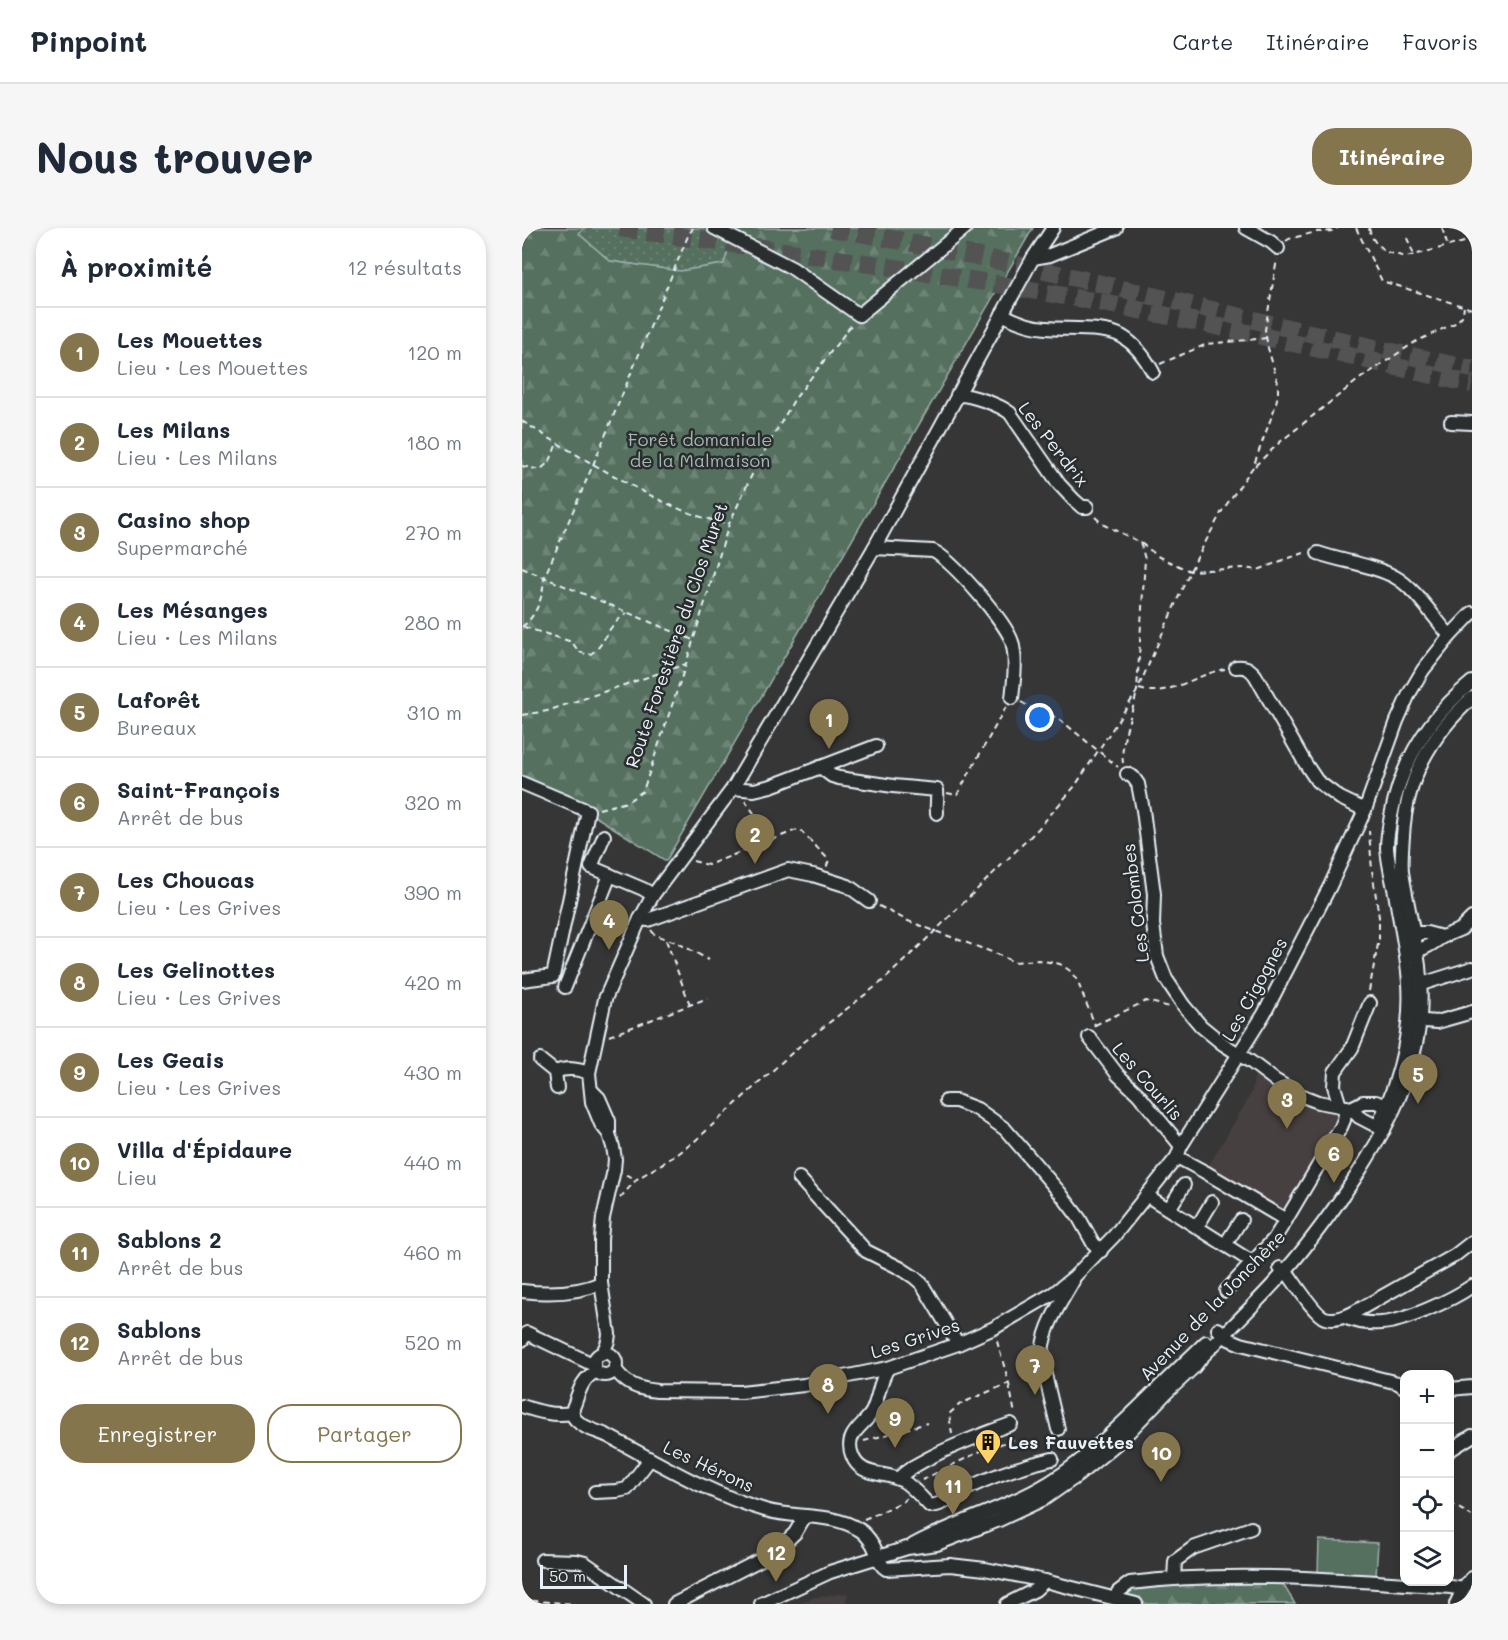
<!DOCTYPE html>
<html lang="fr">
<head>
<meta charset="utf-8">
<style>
	:root { --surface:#fff; --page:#f6f6f7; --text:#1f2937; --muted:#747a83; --line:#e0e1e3; --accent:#84754c }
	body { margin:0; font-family:Mali,sans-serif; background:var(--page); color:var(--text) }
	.controls { position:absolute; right:18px; bottom:18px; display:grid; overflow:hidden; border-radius:12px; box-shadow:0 3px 9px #0003 }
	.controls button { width:54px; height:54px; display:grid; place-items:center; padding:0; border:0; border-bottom:2px solid var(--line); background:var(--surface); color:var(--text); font:30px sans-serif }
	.scale { position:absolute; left:18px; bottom:15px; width:87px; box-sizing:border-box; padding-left:6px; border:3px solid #e8f1f8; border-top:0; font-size:16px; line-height:21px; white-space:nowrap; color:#e8f1f8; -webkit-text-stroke:4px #2a2d2e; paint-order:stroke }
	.you { position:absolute; left:518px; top:490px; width:21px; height:21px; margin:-15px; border:4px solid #fff; border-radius:50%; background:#1a73e8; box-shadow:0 0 0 9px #1a73e833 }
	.badge { display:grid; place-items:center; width:39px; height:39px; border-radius:50%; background:var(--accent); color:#fff; font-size:20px; font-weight:700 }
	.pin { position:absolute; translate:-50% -50px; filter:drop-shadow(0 2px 3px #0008) }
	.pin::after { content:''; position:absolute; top:32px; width:21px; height:18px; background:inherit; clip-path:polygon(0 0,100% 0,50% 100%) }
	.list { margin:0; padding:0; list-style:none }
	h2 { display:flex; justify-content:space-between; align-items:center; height:78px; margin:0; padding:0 24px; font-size:26px }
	h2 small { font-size:20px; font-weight:400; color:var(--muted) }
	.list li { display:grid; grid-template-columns:39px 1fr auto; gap:18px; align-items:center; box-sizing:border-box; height:90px; padding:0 24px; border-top:2px solid var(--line) }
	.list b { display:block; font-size:22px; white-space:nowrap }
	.list p { margin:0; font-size:20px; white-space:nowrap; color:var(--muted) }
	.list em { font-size:20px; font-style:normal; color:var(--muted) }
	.actions { display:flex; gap:12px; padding:18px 24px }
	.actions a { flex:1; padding:14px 0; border:2px solid var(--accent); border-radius:24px; text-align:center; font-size:21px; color:var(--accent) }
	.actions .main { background:var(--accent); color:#fff }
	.icon { flex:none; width:33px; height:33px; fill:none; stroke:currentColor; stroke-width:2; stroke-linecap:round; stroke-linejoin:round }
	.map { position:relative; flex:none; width:950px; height:1376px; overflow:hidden; border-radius:24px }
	header { display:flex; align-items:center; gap:36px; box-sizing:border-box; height:84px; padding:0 30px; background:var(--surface); border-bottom:2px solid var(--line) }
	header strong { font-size:28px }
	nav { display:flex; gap:33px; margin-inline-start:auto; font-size:21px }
	.intro { display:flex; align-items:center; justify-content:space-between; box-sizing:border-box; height:144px; padding:0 36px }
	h1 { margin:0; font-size:42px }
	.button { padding:15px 27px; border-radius:24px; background:var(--accent); color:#fff; font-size:21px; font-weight:700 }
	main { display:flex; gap:36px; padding:0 36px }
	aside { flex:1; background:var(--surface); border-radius:24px; box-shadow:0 3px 9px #0003 }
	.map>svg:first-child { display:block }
</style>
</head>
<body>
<header>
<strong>Pinpoint</strong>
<nav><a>Carte</a><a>Itinéraire</a><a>Favoris</a></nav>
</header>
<div class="intro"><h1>Nous trouver</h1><a class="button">Itinéraire</a></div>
<main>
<aside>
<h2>À proximité<small>12 résultats</small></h2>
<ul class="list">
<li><span class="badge">1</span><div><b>Les Mouettes</b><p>Lieu · Les Mouettes</p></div><em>120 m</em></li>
<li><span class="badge">2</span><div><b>Les Milans</b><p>Lieu · Les Milans</p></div><em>180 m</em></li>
<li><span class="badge">3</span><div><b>Casino shop</b><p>Supermarché</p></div><em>270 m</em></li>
<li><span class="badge">4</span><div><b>Les Mésanges</b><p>Lieu · Les Milans</p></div><em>280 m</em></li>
<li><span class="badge">5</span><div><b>Laforêt</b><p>Bureaux</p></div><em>310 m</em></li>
<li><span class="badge">6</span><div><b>Saint-François</b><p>Arrêt de bus</p></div><em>320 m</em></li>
<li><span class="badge">7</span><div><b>Les Choucas</b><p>Lieu · Les Grives</p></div><em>390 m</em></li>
<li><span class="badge">8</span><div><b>Les Gelinottes</b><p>Lieu · Les Grives</p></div><em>420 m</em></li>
<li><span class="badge">9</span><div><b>Les Geais</b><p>Lieu · Les Grives</p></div><em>430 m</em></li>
<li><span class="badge">10</span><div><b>Villa d'Épidaure</b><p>Lieu</p></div><em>440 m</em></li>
<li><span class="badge">11</span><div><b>Sablons 2</b><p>Arrêt de bus</p></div><em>460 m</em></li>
<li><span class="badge">12</span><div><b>Sablons</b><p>Arrêt de bus</p></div><em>520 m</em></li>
</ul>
<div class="actions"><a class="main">Enregistrer</a><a>Partager</a></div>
</aside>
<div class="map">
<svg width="950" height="1376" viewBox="0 0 950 1376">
	<defs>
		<pattern id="grass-dots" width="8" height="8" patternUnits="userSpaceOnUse" patternTransform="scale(1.5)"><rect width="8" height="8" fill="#546f5e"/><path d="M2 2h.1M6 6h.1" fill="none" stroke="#6d8476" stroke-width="1.8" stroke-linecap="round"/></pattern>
		<pattern id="forest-firs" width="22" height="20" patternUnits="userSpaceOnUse" patternTransform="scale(1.5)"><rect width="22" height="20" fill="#546f5e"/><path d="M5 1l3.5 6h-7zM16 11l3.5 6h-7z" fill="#6d8476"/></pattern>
	</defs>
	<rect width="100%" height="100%" fill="#373636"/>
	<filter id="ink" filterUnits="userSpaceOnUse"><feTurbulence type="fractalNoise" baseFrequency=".0167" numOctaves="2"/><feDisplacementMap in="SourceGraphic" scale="12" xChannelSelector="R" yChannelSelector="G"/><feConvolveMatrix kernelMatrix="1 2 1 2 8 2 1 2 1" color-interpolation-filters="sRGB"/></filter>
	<g filter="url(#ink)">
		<g fill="#47403f">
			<path d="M734,838L754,853L824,879L764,992L683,944L728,868L731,859Z"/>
			<path d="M326,1365L323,1376H276L292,1369Z"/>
		</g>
		<path fill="url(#grass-dots)" stroke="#9eb0ab" stroke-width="1.5" d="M62,0H207L212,2L202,36L158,43L88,33L57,6Z"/>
		<g fill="url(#forest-firs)" stroke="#9eb0ab" stroke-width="1.5">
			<path d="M0,0H62L57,6L88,33L158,43L202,36L212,3L207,0H511L144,633L71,587L0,555Z"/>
			<path d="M690,1353H752L761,1356L773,1376H626L604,1371L607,1360Z"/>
		</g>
		<path fill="#546f5e" stroke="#9eb0ab" stroke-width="1.5" d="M797,1312L856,1315L854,1348L796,1345Z"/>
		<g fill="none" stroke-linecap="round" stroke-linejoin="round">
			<g stroke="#525253" stroke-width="18" stroke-dasharray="18 9" stroke-linecap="butt">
				<path d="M98,0C263,23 428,46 591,77C711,100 830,129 950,156"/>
				<path d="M309,0C525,37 736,97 950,141"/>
			</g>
			<g stroke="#e8f1f8" stroke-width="16">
				<g id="minor">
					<path d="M192,0L270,40L337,87L443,0"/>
					<path d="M724,0L749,14L756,20"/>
					<path d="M511,30L528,27L594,0"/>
					<path d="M480,86C493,93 508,99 524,100C544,102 584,98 601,109C614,117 624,131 631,144"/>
					<path d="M435,167C448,166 478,177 488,185L537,256L552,272L560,279H565"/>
					<path d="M929,194L950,195"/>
					<path d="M352,320L411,323C429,331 484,394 490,414C495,432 492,452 490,470"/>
					<path d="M796,325C821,334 849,336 873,349C892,359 913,391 928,408"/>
					<path d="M714,439C724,438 727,440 733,447L783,535L795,553L818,570L843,582"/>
					<path d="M298,539L310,548L317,550L371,558L415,562C416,570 414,576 415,585"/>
					<path d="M605,546L611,549L616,556L621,582L632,666L631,696L635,728L644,751L662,778L679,798L701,816L729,834L754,853L778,867L796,874L829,880L841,874H854L872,880"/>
					<path d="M0,555L66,583L31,748L0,752"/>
					<path d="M211,560L232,562L249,558L354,518"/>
					<path d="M82,608L69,639L121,661L131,667"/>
					<path d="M118,691L126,692L266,642L291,647L326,658L347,673"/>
					<path d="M884,705H905L920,709C910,716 900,723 888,724"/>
					<path d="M920,709L939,701L950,690"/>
					<path d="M891,757L903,755L950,740"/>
					<path d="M43,759L88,647"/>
					<path d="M890,792L915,794L950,784"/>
					<path d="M567,809L596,847L616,866L659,918"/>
					<path d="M18,832L33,844L35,860"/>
					<path d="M33,844C45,839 55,841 67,845"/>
					<path d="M70,863L77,870L87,893V906L91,919L93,931L92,942L81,990L79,1011V1055L87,1106L86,1113L81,1125"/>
					<path d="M424,873H434L455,881L483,901L539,966L557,990L571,1015L579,1023"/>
					<path d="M818,878L812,858L813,844L830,820L848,775"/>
					<path d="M829,880L837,889L862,902"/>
					<path d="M856,897C877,853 890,804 887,755C885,725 878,695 873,665C870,650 866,635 865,620C865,609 867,598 869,588C879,533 907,489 950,454"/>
					<path d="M87,906L79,896L70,874L67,845L83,771L118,691L131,667L211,560L352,320L511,30L531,0"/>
					<path d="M655,929L683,944L764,992"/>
					<path d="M277,950L344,1023L378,1040L392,1049L400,1056L436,1116"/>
					<path d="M624,967L730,1034"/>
					<path d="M647,981L662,957"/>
					<path d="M675,999L690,974"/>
					<path d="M703,1017L719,992"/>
					<path d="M758,1040L764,1043C771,1052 793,1087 803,1090C812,1093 823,1089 831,1085L932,1028L950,1014"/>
					<path d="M0,1063C27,1066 54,1066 79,1055"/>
					<path d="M704,1063L752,1011L764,992L819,899L822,892L824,879"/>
					<path d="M822,1089C834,1094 846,1096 859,1095C882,1094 930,1072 950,1058"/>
					<path d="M696,1101L707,1111L719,1116L876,1155L882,1159"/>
					<path d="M0,1112L5,1105L72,1137"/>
					<circle cx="83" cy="1136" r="11"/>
					<path d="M366,1140C357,1154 357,1169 350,1184C345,1193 334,1200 330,1209C327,1214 328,1222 330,1227C338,1250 363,1243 381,1253C391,1259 400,1270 408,1278C423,1277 437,1264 450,1258C476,1246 503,1237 530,1231"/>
					<path d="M93,1141C104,1157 117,1161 135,1163L219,1164L282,1157L366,1140L436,1116L472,1100L532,1065L552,1049L592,1008L655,929L659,918L742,786L808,658L843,582L875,493L887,466L901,442L928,408L950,385"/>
					<path d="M75,1144C62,1147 57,1163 53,1175C50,1181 49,1187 54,1192C62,1201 76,1203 86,1208C137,1235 187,1266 243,1282C273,1291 308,1284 336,1301C342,1304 348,1312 351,1317C356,1326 356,1336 364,1341L428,1337L463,1341L523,1353L614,1376"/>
					<path d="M928,1161L950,1159"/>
					<path d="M0,1178C17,1184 32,1188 50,1185"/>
					<path d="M536,1201L520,1134C518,1104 537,1078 551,1053"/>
					<path d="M928,1222L950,1208"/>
					<path d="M376,1251C385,1241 396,1236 407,1230C434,1216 461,1206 489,1196"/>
					<path d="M73,1264L95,1263L105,1261L128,1231"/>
					<path d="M391,1317C431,1295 476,1283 516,1261C553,1241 585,1210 615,1181C638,1158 661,1136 684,1114"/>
					<path d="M20,1332L55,1333L63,1335L122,1376"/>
					<path d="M652,1351L653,1333L671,1320L729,1300"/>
					<path d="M594,1371L596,1364L608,1355C715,1342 822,1352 929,1359L941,1361"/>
					<path d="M152,1376L240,1331L256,1321L273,1305L283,1288"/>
					<path d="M239,1376L308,1344L385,1320L415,1316L477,1292L522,1271L555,1248L600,1211L644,1165L672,1139L679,1130C707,1101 737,1073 764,1042C790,1012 813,980 835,947C860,908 881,870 892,824C899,798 900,766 897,738C893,707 885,676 880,644C879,632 880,620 881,608C884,551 908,508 950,470"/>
					<path d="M485,1376L513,1362L523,1353"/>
					<path d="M934,1376L941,1361L950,1350"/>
				</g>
			</g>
			<g stroke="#e8f1f8" stroke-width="2" stroke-dasharray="6 4.5" stroke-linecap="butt">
				<path d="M834,0L860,53L950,81"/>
				<path d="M847,0L849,8L854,15L864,24L884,29L950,12"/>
				<path d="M920,0L926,19"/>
				<path d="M885,10L892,27"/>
				<path d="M764,13L767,11L794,4L811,3L816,0"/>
				<path d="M638,136L685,116L745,110"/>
				<path d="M0,193C33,214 66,234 100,252C134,271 169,289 207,296"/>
				<path d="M0,238L18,242L28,233L35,215"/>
				<path d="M733,238L758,214L836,152L893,114L935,94L940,88L942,79"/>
				<path d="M573,289L582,297L618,314L623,331L615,462"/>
				<path d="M619,315L637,329L668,343L722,340L736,342L764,331L785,324"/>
				<path d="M0,340L171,412"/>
				<path d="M0,399C15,387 21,369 22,350L71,237L166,8L171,0"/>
				<path d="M2,399L50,414L57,424L67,427C83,417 81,408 93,395C97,391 101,388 105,385"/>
				<path d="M617,461C646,470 674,446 703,441"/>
				<path d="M499,474L515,483L536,490L596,539"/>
				<path d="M0,487L25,483L164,436"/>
				<path d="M601,535C598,514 609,489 614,468"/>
				<path d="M425,565L435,567L484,479"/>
				<path d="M223,572L250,612"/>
				<path d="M77,581L105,574L121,563L164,436L207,296L234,238L272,172L330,96"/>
				<path d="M171,633L186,637L277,601L307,632L304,640"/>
				<path d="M357,678L386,693L475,726L492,734L516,732L538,736L547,742L555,752L573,797L572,799"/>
				<path d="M129,702L133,707L154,714L187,732"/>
				<path d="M144,712L168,777"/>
				<path d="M847,763L857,711V689L850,642L847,603"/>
				<path d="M573,797L624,773L648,779"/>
				<path d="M87,808L186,770"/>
				<path d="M104,947L115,951"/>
				<path d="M98,970L115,951L156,926L174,912L282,814L362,752L413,703L516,601L553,558L576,523L614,465L668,343L700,283L731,239L752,182L756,167V155L746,120L743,102L755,31"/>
				<path d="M487,1156L493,1186"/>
				<path d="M430,1206L427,1186L438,1176L487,1155L474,1110"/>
				<path d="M342,1213L405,1195"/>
				<path d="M400,1252L461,1222L493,1211"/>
				<path d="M928,1275L950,1288"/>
				<path d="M342,1291L357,1285L382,1273L385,1269"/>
				<path d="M0,1372L53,1376"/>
			</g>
			<use href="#minor" stroke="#2a2d2e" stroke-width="12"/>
		</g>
	</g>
	<defs>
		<g id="building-pin" transform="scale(1.35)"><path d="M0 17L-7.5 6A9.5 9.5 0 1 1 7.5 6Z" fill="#ffd166" stroke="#2a2d2e"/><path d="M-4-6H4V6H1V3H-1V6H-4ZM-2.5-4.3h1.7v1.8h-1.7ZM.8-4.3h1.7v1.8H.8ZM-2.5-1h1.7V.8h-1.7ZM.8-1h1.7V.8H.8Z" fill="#111"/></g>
	</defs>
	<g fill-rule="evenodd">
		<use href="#building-pin" x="466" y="1214"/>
	</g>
	<g text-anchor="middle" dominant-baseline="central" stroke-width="5" stroke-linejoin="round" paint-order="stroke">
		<g font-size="18" fill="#a5b6b3" stroke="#2a2d2e">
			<text x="178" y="211">Forêt domaniale<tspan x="178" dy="21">de la Malmaison</tspan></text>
		</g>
		<g font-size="18" fill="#e8f1f8" stroke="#2a2d2e">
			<text transform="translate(532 216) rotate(52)">Les Perdrix</text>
			<text transform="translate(154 407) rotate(-71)">Route Forestière du Clos Muret</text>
			<text transform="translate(613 675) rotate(-97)">Les Colombes</text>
			<text transform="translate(732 761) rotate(-61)">Les Cigognes</text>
			<text transform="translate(626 853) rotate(49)">Les Courlis</text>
			<text transform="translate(690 1077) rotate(-46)">Avenue de la Jonchère</text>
			<text transform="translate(393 1110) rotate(-18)">Les Grives</text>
			<text transform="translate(187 1238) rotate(25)">Les Hérons</text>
		</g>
		<g font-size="18" font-weight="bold" fill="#e8f1f8" stroke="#2a2d2e" text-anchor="start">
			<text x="486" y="1214">Les Fauvettes</text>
		</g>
	</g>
</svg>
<div class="controls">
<button>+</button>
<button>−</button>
<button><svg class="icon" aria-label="locate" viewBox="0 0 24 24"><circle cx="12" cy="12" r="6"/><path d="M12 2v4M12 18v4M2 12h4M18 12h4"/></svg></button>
<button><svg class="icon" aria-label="layers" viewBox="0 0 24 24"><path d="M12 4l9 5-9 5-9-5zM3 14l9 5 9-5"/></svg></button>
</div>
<div class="scale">50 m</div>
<div class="you"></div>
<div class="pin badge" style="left:307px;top:521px">1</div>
<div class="pin badge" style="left:233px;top:636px">2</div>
<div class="pin badge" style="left:765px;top:901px">3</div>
<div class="pin badge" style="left:87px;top:722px">4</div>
<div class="pin badge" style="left:896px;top:876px">5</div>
<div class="pin badge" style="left:812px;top:955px">6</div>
<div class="pin badge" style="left:513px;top:1167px">7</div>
<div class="pin badge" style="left:306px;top:1186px">8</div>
<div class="pin badge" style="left:373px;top:1220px">9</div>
<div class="pin badge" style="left:639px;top:1254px">10</div>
<div class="pin badge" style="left:431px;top:1287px">11</div>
<div class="pin badge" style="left:254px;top:1354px">12</div>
</div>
</main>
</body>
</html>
